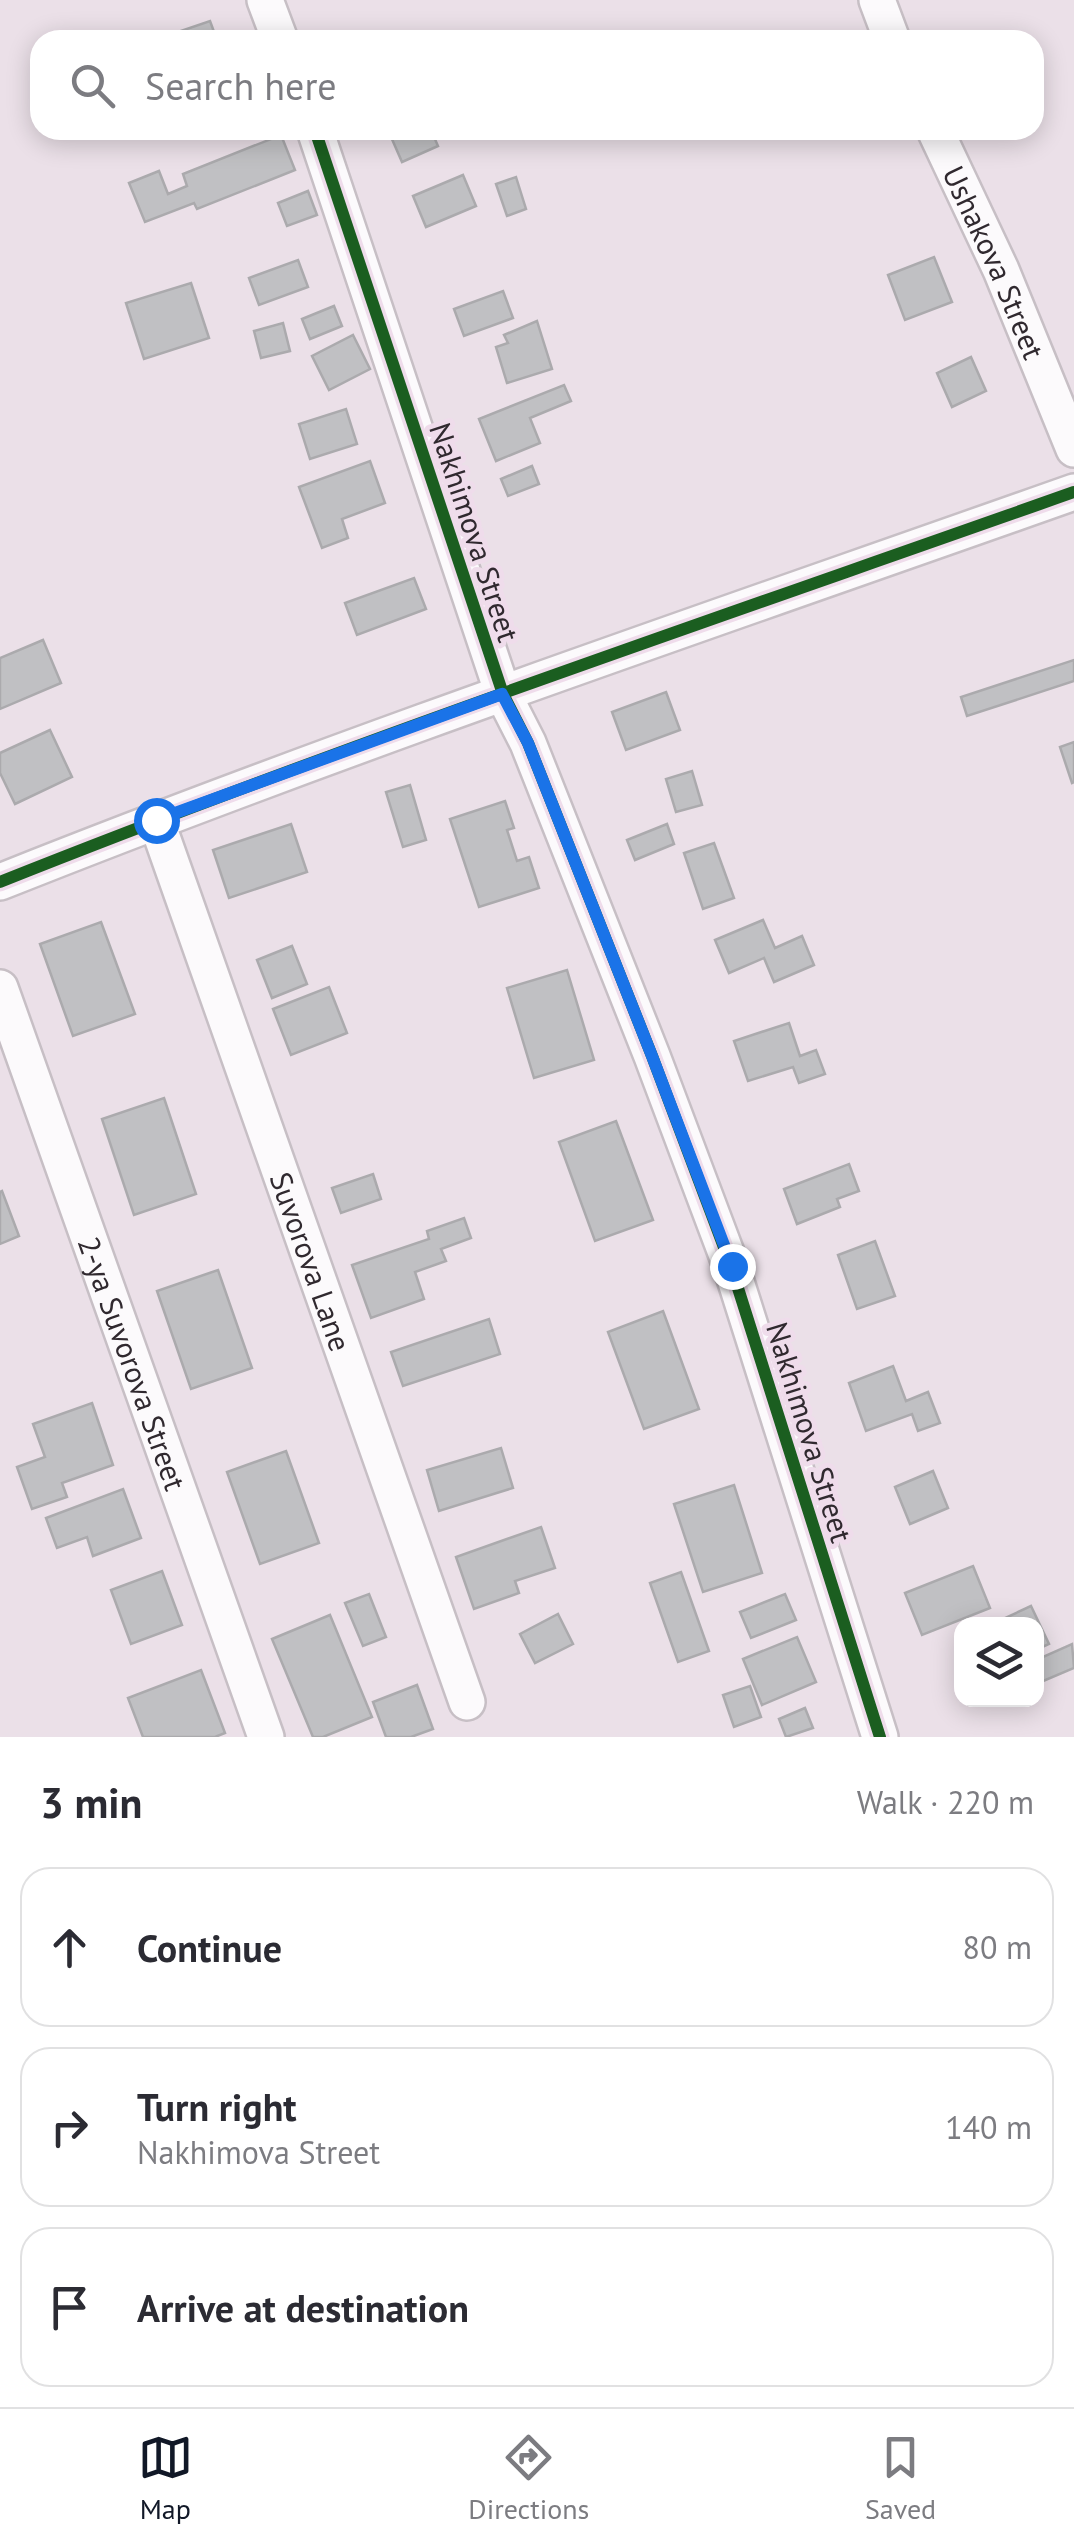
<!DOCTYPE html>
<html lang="en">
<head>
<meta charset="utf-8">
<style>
	:root { --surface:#fff; --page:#f2f2f3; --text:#2b2b33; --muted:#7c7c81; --line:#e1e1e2; --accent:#111827 }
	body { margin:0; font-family:"PT Sans",sans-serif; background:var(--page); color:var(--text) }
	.controls { position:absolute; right:30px; bottom:30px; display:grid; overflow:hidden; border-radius:20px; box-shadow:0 5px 25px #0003 }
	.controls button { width:90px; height:90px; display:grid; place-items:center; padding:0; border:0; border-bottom:2px solid var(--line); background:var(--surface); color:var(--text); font:50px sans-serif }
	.stop { position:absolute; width:30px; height:30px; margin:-22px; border:8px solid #1a73e8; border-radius:50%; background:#fff }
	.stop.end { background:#1a73e8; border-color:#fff; box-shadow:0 2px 10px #0008 }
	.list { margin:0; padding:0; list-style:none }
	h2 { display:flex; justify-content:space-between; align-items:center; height:130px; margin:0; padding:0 40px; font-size:42px }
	h2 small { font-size:32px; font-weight:400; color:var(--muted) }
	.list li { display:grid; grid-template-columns:65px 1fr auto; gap:30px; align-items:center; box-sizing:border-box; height:160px; margin:0 20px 20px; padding:0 20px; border:2px solid var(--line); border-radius:30px }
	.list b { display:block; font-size:38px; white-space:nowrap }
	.list p { margin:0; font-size:32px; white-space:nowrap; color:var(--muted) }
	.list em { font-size:32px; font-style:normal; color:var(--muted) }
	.icon { flex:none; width:55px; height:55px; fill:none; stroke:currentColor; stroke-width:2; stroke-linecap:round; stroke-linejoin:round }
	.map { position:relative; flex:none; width:1074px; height:1737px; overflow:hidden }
	.search { position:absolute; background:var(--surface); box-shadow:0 5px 25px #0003; left:30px; right:30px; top:30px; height:110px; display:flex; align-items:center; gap:25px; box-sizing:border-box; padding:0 35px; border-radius:30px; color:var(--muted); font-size:38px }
	.sheet { height:670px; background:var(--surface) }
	nav { display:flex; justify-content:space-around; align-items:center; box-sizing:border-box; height:140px; border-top:2px solid var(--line); background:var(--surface); font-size:28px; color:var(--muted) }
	nav a { display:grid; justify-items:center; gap:5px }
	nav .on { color:var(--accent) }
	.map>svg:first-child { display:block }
</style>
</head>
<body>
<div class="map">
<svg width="1074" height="1737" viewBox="0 0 1074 1737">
	<rect width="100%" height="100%" fill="#ebe0e8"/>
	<g fill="#c0c0c3" stroke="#abaaad" stroke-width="2.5">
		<path d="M210,21L217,40H164L163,37Z"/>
		<path d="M388,130H431L438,146L402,162Z"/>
		<path d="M281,135L295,170L197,209L194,203L145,222L129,183L159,171L168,194L187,186L183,174Z"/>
		<path d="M463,175L476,206L426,227L413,196Z"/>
		<path d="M516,177L526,209L507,216L496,184Z"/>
		<path d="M308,191L317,215L287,226L278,203Z"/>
		<path d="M934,257L952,302L905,320L888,275Z"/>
		<path d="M298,260L308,287L259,305L249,278Z"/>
		<path d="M191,283L209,338L144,359L126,303Z"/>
		<path d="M503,291L513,318L464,336L454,309Z"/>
		<path d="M334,306L342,326L310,339L302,319Z"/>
		<path d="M537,321L552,369L507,383L496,347L508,343L504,335Z"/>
		<path d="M283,323L290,351L261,358L254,331Z"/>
		<path d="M353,335L370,369L329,390L312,356Z"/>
		<path d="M971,357L986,391L952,407L937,373Z"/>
		<path d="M564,385L571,401L530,418L540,443L496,461L479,419Z"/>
		<path d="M346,409L357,444L310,459L299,424Z"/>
		<path d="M370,461L385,503L342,519L348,538L322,548L299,487Z"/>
		<path d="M532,466L539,484L508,496L501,479Z"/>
		<path d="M414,578L426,609L357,635L345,603Z"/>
		<path d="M43,640L61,683L0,709V658Z"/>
		<path d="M1074,660V681L967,716L961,697Z"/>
		<path d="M666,692L680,730L626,750L612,712Z"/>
		<path d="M50,730L72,777L15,804L0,773V753Z"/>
		<path d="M1074,742V782L1072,783L1060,747Z"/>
		<path d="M692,771L702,805L676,812L666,779Z"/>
		<path d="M410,785L426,840L403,847L386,792Z"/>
		<path d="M505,801L514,828L507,830L517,861L529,857L539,888L479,907L450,819Z"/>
		<path d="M291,824L307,872L229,898L213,850Z"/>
		<path d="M667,824L674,844L635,860L627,840Z"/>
		<path d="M714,843L734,898L703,909L684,853Z"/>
		<path d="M763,920L775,948L802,936L814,965L774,982L764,958L729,973L715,940Z"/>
		<path d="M101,922L135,1014L73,1036L40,944Z"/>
		<path d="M292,946L307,984L272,998L257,960Z"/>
		<path d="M567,970L594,1060L534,1078L507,988Z"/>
		<path d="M329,987L347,1033L291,1055L273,1009Z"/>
		<path d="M789,1023L800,1056L816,1050L825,1074L799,1083L793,1067L748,1081L734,1041Z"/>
		<path d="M164,1098L196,1194L134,1215L102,1119Z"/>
		<path d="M616,1121L653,1220L595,1241L559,1142Z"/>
		<path d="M849,1164L859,1191L837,1199L840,1207L797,1224L784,1189Z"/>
		<path d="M373,1174L381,1199L341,1213L332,1188Z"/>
		<path d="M2,1191L19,1236L0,1244V1192Z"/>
		<path d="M464,1218L471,1238L441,1249L446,1261L415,1272L424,1299L371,1318L352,1265L429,1239L427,1231Z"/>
		<path d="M875,1241L895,1296L857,1309L838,1255Z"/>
		<path d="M218,1270L252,1368L191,1389L157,1291Z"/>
		<path d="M663,1311L699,1409L644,1429L608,1332Z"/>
		<path d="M489,1319L500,1354L403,1386L391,1352Z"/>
		<path d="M893,1366L906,1401L928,1392L940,1423L918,1431L912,1414L866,1431L849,1383Z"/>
		<path d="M92,1403L113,1465L62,1483L67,1497L32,1509L17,1467L45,1457L33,1424Z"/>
		<path d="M501,1448L513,1488L439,1511L427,1470Z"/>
		<path d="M286,1451L319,1543L260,1564L227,1472Z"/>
		<path d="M933,1471L948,1508L910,1524L895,1487Z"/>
		<path d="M734,1485L762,1573L703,1592L674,1504Z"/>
		<path d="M123,1489L141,1538L93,1556L87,1537L57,1548L46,1518Z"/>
		<path d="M541,1527L555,1568L515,1581L519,1593L474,1609L456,1557Z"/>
		<path d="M973,1566L990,1608L922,1635L905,1593Z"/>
		<path d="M162,1571L182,1625L131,1644L111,1590Z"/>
		<path d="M681,1572L709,1651L678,1662L650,1583Z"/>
		<path d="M369,1594L386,1637L363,1646L345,1603Z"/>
		<path d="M785,1594L796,1620L751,1638L740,1612Z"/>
		<path d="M1031,1606L1049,1644L1036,1650V1624H1006L1003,1619Z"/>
		<path d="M558,1614L573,1644L535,1663L520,1634Z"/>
		<path d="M330,1615L372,1717L323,1737H313L272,1639Z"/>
		<path d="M797,1637L816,1682L762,1705L743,1659Z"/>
		<path d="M1072,1644L1074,1668L1036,1684V1660Z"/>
		<path d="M201,1670L225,1733L215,1737H143L128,1698Z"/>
		<path d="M417,1685L433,1729L411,1737H386L373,1702Z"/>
		<path d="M750,1686L761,1717L734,1727L723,1695Z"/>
		<path d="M805,1708L813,1728L786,1737L779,1719Z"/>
	</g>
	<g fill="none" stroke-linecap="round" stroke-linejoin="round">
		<g stroke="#c7bfc5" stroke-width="40">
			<g id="minor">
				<path d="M265,0L280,40"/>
				<path d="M877,0L892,40"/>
				<path d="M315,130L503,694L528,743L652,1056L731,1266L880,1737"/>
				<path id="s1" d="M935,130L1001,270L1074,449"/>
				<path id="s2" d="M156,820L467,1702"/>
				<path d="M0,882C354,741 715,619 1074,492"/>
				<path id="s3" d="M0,988L266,1737"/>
			</g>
		</g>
		<use href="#minor" stroke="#fcfafc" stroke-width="35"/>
		<g stroke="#efdceb" stroke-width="19">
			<g id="cycleway">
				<path d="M315,130L503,694L528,743L652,1056L731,1266L880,1737"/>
				<path d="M0,882C354,741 715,619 1074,492"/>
			</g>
		</g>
		<use href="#cycleway" stroke="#1b5e20" stroke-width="12"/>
	</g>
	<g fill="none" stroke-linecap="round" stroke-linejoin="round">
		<path stroke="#1a73e8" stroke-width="12" d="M156,820L502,694L528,743L652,1056L732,1266"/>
	</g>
	<g text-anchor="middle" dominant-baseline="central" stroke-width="10" stroke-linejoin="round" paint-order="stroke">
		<g font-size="30" fill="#30292f" stroke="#efdceb">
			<text stroke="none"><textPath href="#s1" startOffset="145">Ushakova Street</textPath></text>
			<text transform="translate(475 532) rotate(72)">Nakhimova Street</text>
			<text stroke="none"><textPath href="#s2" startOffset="468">Suvorova Lane</textPath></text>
			<text stroke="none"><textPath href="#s3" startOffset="398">2-ya Suvorova Street</textPath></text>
			<text transform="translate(810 1432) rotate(73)">Nakhimova Street</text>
		</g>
	</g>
</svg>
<div class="controls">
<button><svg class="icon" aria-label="layers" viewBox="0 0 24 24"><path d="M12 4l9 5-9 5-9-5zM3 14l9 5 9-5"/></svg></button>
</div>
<div class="stop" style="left:156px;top:820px"></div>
<div class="stop end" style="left:732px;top:1266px"></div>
<div class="search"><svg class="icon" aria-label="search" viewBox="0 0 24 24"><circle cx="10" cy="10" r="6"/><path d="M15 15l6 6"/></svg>Search here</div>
</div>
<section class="sheet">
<h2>3 min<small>Walk · 220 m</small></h2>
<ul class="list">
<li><svg class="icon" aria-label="ahead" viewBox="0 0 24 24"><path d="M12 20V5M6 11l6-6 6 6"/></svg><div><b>Continue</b></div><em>80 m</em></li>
<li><svg class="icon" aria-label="right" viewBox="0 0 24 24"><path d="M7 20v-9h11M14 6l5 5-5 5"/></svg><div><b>Turn right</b><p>Nakhimova Street</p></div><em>140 m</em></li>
<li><svg class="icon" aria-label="arrive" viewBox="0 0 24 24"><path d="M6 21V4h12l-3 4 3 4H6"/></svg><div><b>Arrive at destination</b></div></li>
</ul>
</section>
<nav>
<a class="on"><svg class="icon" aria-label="map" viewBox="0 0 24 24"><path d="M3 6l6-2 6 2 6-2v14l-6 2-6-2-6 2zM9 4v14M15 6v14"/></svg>Map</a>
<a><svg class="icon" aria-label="directions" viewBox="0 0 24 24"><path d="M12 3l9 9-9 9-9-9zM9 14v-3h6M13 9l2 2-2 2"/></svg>Directions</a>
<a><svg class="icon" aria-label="saved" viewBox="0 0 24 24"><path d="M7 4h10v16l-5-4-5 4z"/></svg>Saved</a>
</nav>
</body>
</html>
